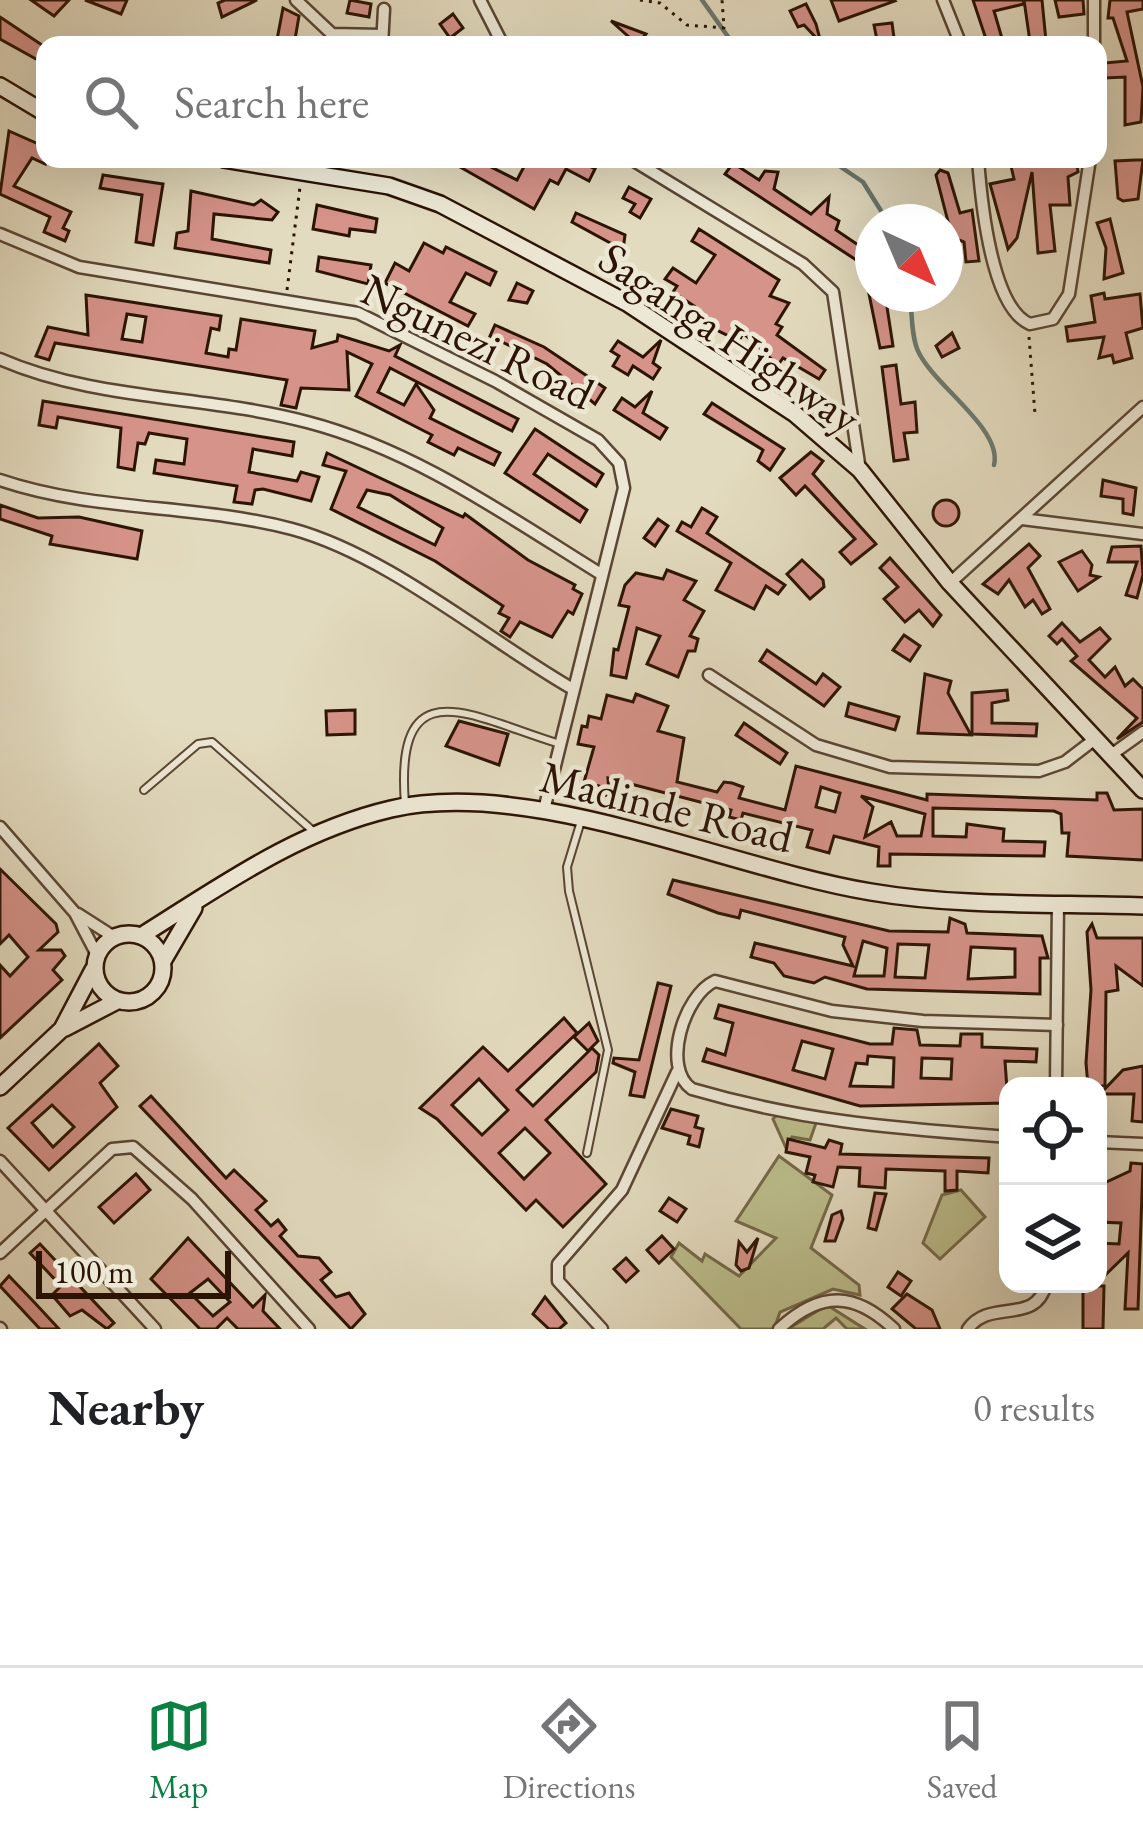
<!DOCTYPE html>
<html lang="en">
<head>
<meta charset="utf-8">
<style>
	:root { --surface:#fff; --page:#f6f6f6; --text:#202124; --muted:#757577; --line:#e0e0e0; --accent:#0b8043 }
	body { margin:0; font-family:"EB Garamond",serif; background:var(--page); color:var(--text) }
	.controls { position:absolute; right:36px; bottom:36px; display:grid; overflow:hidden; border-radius:24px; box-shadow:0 12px 48px #0002 }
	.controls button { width:108px; height:108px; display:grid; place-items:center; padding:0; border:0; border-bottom:3px solid var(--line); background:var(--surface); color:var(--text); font:60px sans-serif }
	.compass { position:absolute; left:855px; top:204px; width:108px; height:108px; border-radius:50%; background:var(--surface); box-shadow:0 12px 48px #0002; rotate:136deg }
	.scale { position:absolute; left:36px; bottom:30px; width:195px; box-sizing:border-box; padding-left:12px; border:6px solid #2c1405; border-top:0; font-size:33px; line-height:42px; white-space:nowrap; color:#2c1405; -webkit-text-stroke:9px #ede8d5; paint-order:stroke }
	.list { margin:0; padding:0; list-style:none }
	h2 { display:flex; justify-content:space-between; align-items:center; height:156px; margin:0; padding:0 48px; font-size:51px }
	h2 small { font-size:39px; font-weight:400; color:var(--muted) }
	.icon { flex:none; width:66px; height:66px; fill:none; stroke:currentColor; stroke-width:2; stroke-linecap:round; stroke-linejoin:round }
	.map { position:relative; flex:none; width:1143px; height:1329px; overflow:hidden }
	.search { position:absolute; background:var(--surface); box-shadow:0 12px 48px #0002; left:36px; right:36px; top:36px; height:132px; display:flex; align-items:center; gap:30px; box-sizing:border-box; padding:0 42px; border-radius:24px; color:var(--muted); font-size:45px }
	.sheet { height:336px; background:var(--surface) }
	nav { display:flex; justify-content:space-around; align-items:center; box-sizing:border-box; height:168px; border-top:3px solid var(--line); background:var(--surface); font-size:33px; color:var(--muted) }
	nav a { display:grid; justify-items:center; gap:6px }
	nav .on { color:var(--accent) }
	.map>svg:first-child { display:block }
</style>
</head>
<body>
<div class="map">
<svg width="1143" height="1329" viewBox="0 0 1143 1329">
	<rect width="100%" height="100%" fill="#e3dbbf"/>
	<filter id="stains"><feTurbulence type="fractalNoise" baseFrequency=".00167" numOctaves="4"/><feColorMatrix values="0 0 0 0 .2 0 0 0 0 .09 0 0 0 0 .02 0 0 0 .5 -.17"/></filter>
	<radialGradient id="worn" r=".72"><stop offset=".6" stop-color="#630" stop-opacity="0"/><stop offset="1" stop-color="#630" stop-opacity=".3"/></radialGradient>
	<g fill="#bcbe8c" stroke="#746948" stroke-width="3">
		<path d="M779,1113L816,1123L810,1140L792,1137L786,1148L773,1119Z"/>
		<path d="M779,1156L832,1195L811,1248L859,1285L860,1295L833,1289L780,1312L774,1329H741L671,1257L679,1243L702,1261L705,1254L739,1276L776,1238L736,1221Z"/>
		<path d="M961,1190L985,1217L940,1259L923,1243L942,1195Z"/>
		<path d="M827,1305L865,1329H847L836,1318L823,1329H788Z"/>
	</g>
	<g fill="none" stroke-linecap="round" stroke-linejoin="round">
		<g stroke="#6b786d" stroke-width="4.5">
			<path d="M702,0L734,45"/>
			<path d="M829,159L863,182L888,222"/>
			<path d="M910,294C912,311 911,336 918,351C934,386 1003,429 994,465"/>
		</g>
	</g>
	<g fill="#d6938a" stroke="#2c1405" stroke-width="3" fill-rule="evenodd">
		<path d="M31,0H69L54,16Z"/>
		<path d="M85,0H127L121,14Z"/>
		<path d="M225,0H257L222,17L218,3Z"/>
		<path d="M350,0L371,4L369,17L347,13Z"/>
		<path d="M831,0H894L895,1L839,21Z"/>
		<path d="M973,0H1023L1024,4L994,11L1004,45H988Z"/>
		<path d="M1024,0H1042L1046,41L1030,42Z"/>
		<path d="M1055,0H1083L1084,14L1059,17Z"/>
		<path d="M1110,0H1143V9L1127,12L1143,87L1141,122L1125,125V77L1105,78L1104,63L1127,61L1113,18H1108Z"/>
		<path d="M806,4L816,24L821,43L804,25L798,27L790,11Z"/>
		<path d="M283,8L299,16L294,45H276Z"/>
		<path d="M453,14L463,28L450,38L440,24Z"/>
		<path d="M0,17L45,47V64L0,39Z"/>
		<path d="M611,21L646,34L638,45Z"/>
		<path d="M892,23L895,45H878L874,25Z"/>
		<path d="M9,131L45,147V164L32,158L14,186L71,212L63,228L69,231L65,241L44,232L50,217L0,194Z"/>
		<path d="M446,159H475L517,180L528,159H576L595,169L589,181L566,169L558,184L550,180L534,209Z"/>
		<path d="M1043,159H1076L1078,172L1068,177L1070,205H1050L1055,251L1038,253L1032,172L1017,238L1008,249L990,184L1014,179L1011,166Z"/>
		<path d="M1136,160H1143L1138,199L1123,201L1118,198L1115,161Z"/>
		<path d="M733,163L759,180L765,171L778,172L774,189L811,214L829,197L827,214L839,221L836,230L873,255V271L725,174Z"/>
		<path d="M940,170L948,173L960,213L972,210L979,261L966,262L964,242L952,237L936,175Z"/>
		<path d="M103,175L163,184L153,245L136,242L142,195L100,188Z"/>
		<path d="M629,187L651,199L640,218L630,212L635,204L623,198Z"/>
		<path d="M191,191L254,205L261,200L278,212L272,220L214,214L212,239L271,250L269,263L175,248L177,233L188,231Z"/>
		<path d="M317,205L377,219L375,232L350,229L349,236L313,229Z"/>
		<path d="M576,213L625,235L623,250L572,222Z"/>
		<path d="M1110,219L1123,273L1104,279L1106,248L1097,223Z"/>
		<path d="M699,229L779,280L770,296L789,303L776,324L782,327L777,335L825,370L819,379L783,358L778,365L743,333L739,341L688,316L694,306L673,292L677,286L665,279L673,268L696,283L715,255L692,241Z"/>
		<path d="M424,243L443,253L446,247L496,272L490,285L466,273L450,302L475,314L468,326L385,283L395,263L409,271Z"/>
		<path d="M319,257L371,265L368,284L317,271Z"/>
		<path d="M517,283L533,291L527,303L509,300Z"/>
		<path d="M1104,293L1105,299L1140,294L1143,328L1126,333L1132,358L1114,363L1112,355L1099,358L1104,337L1068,341L1066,327L1095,322L1091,296Z"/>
		<path d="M869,294H885L893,346L880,348Z"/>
		<path d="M86,295L221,316L219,330L211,328L206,353L228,357L229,349L236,350L241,319L315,331L312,348L337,341L338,335L389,351L400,345L395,356L518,419L512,431L390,368L378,392L404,405L416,384L434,410L430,418L500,453L494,465L458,448L454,455L428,442L432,435L356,396L372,364L347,352L349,390L301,388L296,408L281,405L287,380L55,343L49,360L36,356L48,327L88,335ZM127,314L146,317L142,342L122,339Z"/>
		<path d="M495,325L544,347L605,388L595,404L547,364L490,336Z"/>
		<path d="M952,333L959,348L942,357L936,346Z"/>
		<path d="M661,340L653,363L660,368L653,379L633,366L628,375L613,366L619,356L611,351L618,341L643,357Z"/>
		<path d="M896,365L901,404L915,402L917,432L904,433L908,459L894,461L882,367Z"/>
		<path d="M652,391L643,413L667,428L660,439L614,410L622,398L635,407Z"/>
		<path d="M43,401L294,442L292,456L253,449L249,472L297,481L301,472L319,477L311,501L263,489L255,490L252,504L234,502L237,486L154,473L156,460L184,464L187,439L149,433L145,444L138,443L134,470L118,467L121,428L58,417L56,428L39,425Z"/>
		<path d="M712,403L784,449L770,470L758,461L763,450L704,414Z"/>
		<path d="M535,429L603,474L596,486L548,454L534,474L587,510L580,522L505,473Z"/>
		<path d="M811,452L823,461L813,474L876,544L851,564L840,552L855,539L805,486L796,495L780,478Z"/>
		<path d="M327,453L463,517L465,514L528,560L575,585L573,589L582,594L573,614L568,611L552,637L520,622L510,637L501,631L509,618L499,613L503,606L435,561L331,509L346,471L323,465ZM367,490L390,495L443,528L435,545L358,507Z"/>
		<path d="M1103,480L1136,488L1133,515L1123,513V499L1101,496Z"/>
		<circle cx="946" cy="513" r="13"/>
		<path d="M0,505L38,518L79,517L142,531L137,559L50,544L52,536L0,519Z"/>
		<path d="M702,508L717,517L707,533L785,585L778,594L766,586L754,609L716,590L731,563L677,531L682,522L691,527Z"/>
		<path d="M658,519L668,526L655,546L644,538Z"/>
		<path d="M1029,544L1040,556L1028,568L1050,609L1042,614L1033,600L1025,607L1009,580L998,594L983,584Z"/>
		<path d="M1141,546L1143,575L1137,598L1126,595L1137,562H1108L1112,547Z"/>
		<path d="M1082,551L1092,565L1090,575L1099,577L1078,591L1059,562Z"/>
		<path d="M890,558L941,615L933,626L919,610L905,622L884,599L898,587L880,568Z"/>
		<path d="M802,560L823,580L824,587L810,599L787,574Z"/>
		<path d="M667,570L696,581L684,600L704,611L690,636L698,639L695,651H688L678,677L647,664L660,636L637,628L626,678L611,675L614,649L618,650L629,607L619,605L625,585L636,573L663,579Z"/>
		<path d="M1062,623L1080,642L1100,628L1110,639L1089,660L1105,677L1115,667L1125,686L1133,679L1143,689V722L1117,739L1137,718L1071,661L1077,656L1062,639L1057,644L1049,636Z"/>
		<path d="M904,635L920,646L910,661L893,650Z"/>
		<path d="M767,650L816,684L823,674L840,687L824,706L760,661Z"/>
		<path d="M925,674L951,681L948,693L971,735L918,733Z"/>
		<path d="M1007,690L1008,700L992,703V723L1037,724L1036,736L972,734V693Z"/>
		<path d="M636,694L668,706L658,731L684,738L677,782L717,792L724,782L732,783L743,787L739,798L785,810L796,766L927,800V794L1097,800V793H1107L1114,810L1143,809V860L1067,856L1069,833H1062L1061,814L1054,811L933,808V836L966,837L967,824L1004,829L1003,841L1045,842L1044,856L890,854V866H878L879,847L834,836L829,853L807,847L812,830L743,813L741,820L729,817L731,810L608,778L609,794L601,797L599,786L584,782L594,747L578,744L582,726L587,727L589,716L601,719L607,695L633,702ZM821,787L840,793L835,812L816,807ZM861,796L925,814L921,836H897L891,822L865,837L873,807Z"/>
		<path d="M849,703L899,717L895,730L846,716Z"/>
		<path d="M355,710V734L327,735L326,711Z"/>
		<path d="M459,721L508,734L499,765L446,746Z"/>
		<path d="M744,723L787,753L780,764L736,735Z"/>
		<path d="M0,869L56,924L58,932L39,950H61L65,956L53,970L62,980L0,1038V965L10,976L28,957L9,935L0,944Z"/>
		<path d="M673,880L889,931L948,932L950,918L965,924L967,933L1042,936L1048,958H1040V994L867,989L825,977L814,983L784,976L774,963L751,957L755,943L853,966L843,945L845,937L741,910L739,918L718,913L668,894ZM863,941L887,948L884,976H854ZM898,944L929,945L925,978L895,977ZM971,947L1015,949V977L968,979Z"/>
		<path d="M1092,924L1097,938H1143V986L1116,966L1118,990L1106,992L1105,1086H1088L1086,1063L1091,990L1087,932Z"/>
		<path d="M658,983L671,986L644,1097L630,1095L635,1072L613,1063L614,1058L639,1060Z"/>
		<path d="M719,1005L870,1044H892L894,1028L917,1030L920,1045L960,1046L961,1034H982V1047L1037,1049L1036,1062L1005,1061L1008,1103L860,1106L703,1061L707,1049L725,1055L733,1023L715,1018ZM802,1041L833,1049L825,1079L793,1070ZM868,1056L894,1058L893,1087L850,1086L856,1063L867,1064ZM922,1058L952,1059L951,1079L921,1078Z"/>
		<path d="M564,1018L577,1033L517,1090L533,1106L592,1048L599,1055L596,1072L546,1120L606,1184L563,1227L536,1200L526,1210L437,1119L420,1108L483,1047L508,1071ZM479,1079L508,1110L482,1135L452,1105ZM525,1128L550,1153L524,1179L499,1153Z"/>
		<path d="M589,1023L598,1041L588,1051L574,1037Z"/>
		<path d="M99,1044L118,1066L100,1083L117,1107L49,1170L8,1128ZM52,1105L74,1127L53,1147L32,1123Z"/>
		<path d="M1143,1066V1122L1132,1121L1134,1094H1100L1123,1070Z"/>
		<path d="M151,1096L226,1178L234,1170L261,1196L266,1201L256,1210L271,1226L278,1220L286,1230L280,1236L298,1256L319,1258L331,1272L321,1280L336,1297L349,1293L365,1314L351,1329L140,1106Z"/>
		<path d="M671,1109L698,1116L695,1127L703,1129L699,1147L688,1144L690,1136L662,1128Z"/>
		<path d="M788,1139L825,1148L829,1140L842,1144L840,1154L989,1158L988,1173L957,1171V1190L945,1191V1171L886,1169L885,1188L859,1186L860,1168L838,1167L833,1187L813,1182L815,1175L806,1173L810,1157L786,1152Z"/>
		<path d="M1131,1163L1143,1164L1138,1309H1125L1128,1253L1098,1282V1243L1119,1244L1121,1223L1098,1222V1186L1130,1171Z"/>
		<path d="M136,1174L150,1190L114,1223L99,1207Z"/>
		<path d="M875,1193L886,1194L876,1230L868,1228Z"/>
		<path d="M669,1198L686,1209L677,1222L660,1211Z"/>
		<path d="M841,1211L843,1219L835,1241H825L832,1215Z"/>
		<path d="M662,1236L674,1249L659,1263L647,1250Z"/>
		<path d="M188,1238L253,1307L265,1295L263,1311L280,1329H238L227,1318L216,1329H200L151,1279ZM208,1279L230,1302L213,1316L190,1293Z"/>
		<path d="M758,1238L749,1268L741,1271L736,1265L739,1242L747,1252Z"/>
		<path d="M40,1244L114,1323L107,1329L82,1310L70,1316L52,1295L61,1286L30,1253Z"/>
		<path d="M626,1258L638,1271L626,1282L614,1269Z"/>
		<path d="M898,1272L911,1281L901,1296L888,1287Z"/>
		<path d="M9,1276L34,1302L59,1329H40L0,1286Z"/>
		<path d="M1083,1286H1104L1103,1329H1083Z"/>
		<path d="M907,1294L932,1310L940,1329H916L892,1309Z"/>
		<path d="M545,1297L566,1323L559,1329H549L533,1314Z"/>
	</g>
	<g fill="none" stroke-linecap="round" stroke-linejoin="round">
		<g stroke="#5a4634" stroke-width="10">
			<g id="lane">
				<path d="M144,790L198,744L212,742L313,831"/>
				<path d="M405,804C394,664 473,718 560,744"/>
				<path d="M581,821L567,867L569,891L608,1050L587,1153"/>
			</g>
		</g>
		<g stroke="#5a4634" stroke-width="15">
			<g id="street">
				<path d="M296,0L332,34L381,35"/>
				<path d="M480,0L503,45"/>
				<path d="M943,0L961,45"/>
				<path d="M382,45L384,9"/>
				<path d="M1094,45V0"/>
				<path d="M631,159L803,264L833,292L860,470"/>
				<path d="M978,159C981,199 991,308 1030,324L1053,319L1069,294L1090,159"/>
				<path d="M0,234L79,267L358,313L495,381L598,440L619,463L624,488L544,810"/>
				<path d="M0,359C96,401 206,395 307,422C415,450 507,516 601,574"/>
				<path d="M0,480C94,512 197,504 292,529C388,555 486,639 573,689"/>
				<path d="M1022,519L1143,534"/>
				<path d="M950,583L1143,407"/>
				<path d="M709,675L816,745L890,767L1039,771L1065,762L1095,739"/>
				<path d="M1111,755L1143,732"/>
				<path d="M0,827L75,913L97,955"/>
				<path d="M78,914L114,937"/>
				<path d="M1056,1086L1058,903"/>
				<path d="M1008,1137C893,1128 805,1122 692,1089C661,1068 684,995 715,981L832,1011L923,1021L1057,1025"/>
				<path d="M1098,1142L1143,1144"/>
				<path d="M0,1161L155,1329"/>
				<path d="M0,1253L112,1149L133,1147L192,1199L309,1329"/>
				<path d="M0,1328L1,1329"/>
				<path d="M602,1329L558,1281V1264L622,1190L677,1072"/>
				<path d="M779,1329C821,1290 855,1292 894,1329"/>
				<path d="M968,1329C989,1298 1036,1326 1046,1284"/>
			</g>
		</g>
		<g stroke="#2c1405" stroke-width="20">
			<g id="secondary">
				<path d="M0,86L45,113"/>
				<path d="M223,159L389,186L440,204L627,303L795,414L860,470L950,583L1143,790"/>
				<circle cx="129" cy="968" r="34"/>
				<path d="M141,936C221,886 297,831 391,809C532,777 727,868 871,892C959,907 1053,903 1143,906"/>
				<path d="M163,961L194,908"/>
				<path d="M65,1028L117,1001"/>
				<path d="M0,1087L62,1029L93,970"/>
			</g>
		</g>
		<g stroke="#2c1405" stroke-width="3" stroke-dasharray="3 6" stroke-linecap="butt">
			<path d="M640,0L660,3L687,25L724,28L722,0"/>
			<path d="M287,290L300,187"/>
			<path d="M1029,337L1035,414"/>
		</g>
		<use href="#lane" stroke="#ede8d5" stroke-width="6"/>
		<use href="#street" stroke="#ede8d5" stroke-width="10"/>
		<use href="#secondary" stroke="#ede8d5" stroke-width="15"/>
	</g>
	<g text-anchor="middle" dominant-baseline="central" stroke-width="9" stroke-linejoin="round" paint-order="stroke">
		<g font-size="45" fill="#2c1405" stroke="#ede8d5">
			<text transform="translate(730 337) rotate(34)">Saganga Highway</text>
			<text transform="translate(478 341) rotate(26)">Ngunezi Road</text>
			<text transform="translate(667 806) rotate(14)">Madinde Road</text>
		</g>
	</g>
	<rect width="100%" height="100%" filter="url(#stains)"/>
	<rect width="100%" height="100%" fill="url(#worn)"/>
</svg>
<div class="controls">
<button><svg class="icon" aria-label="locate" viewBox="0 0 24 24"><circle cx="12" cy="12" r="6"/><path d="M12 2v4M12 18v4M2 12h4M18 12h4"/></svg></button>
<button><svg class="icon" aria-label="layers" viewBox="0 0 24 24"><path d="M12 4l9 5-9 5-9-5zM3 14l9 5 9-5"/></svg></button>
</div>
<svg class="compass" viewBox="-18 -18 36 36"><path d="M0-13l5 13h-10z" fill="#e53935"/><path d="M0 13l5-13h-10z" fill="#757577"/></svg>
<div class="scale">100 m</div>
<div class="search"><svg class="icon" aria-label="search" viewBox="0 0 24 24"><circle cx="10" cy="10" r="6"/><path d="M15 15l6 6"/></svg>Search here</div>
</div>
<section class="sheet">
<h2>Nearby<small>0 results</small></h2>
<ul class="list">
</ul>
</section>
<nav>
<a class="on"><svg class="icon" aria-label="map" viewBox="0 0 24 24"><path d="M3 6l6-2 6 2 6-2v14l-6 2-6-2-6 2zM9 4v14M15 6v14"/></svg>Map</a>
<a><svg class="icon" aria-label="directions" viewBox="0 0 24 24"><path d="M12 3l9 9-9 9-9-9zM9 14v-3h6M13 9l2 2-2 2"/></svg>Directions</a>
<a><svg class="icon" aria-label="saved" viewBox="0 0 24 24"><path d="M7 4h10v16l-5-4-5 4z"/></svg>Saved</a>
</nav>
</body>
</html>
